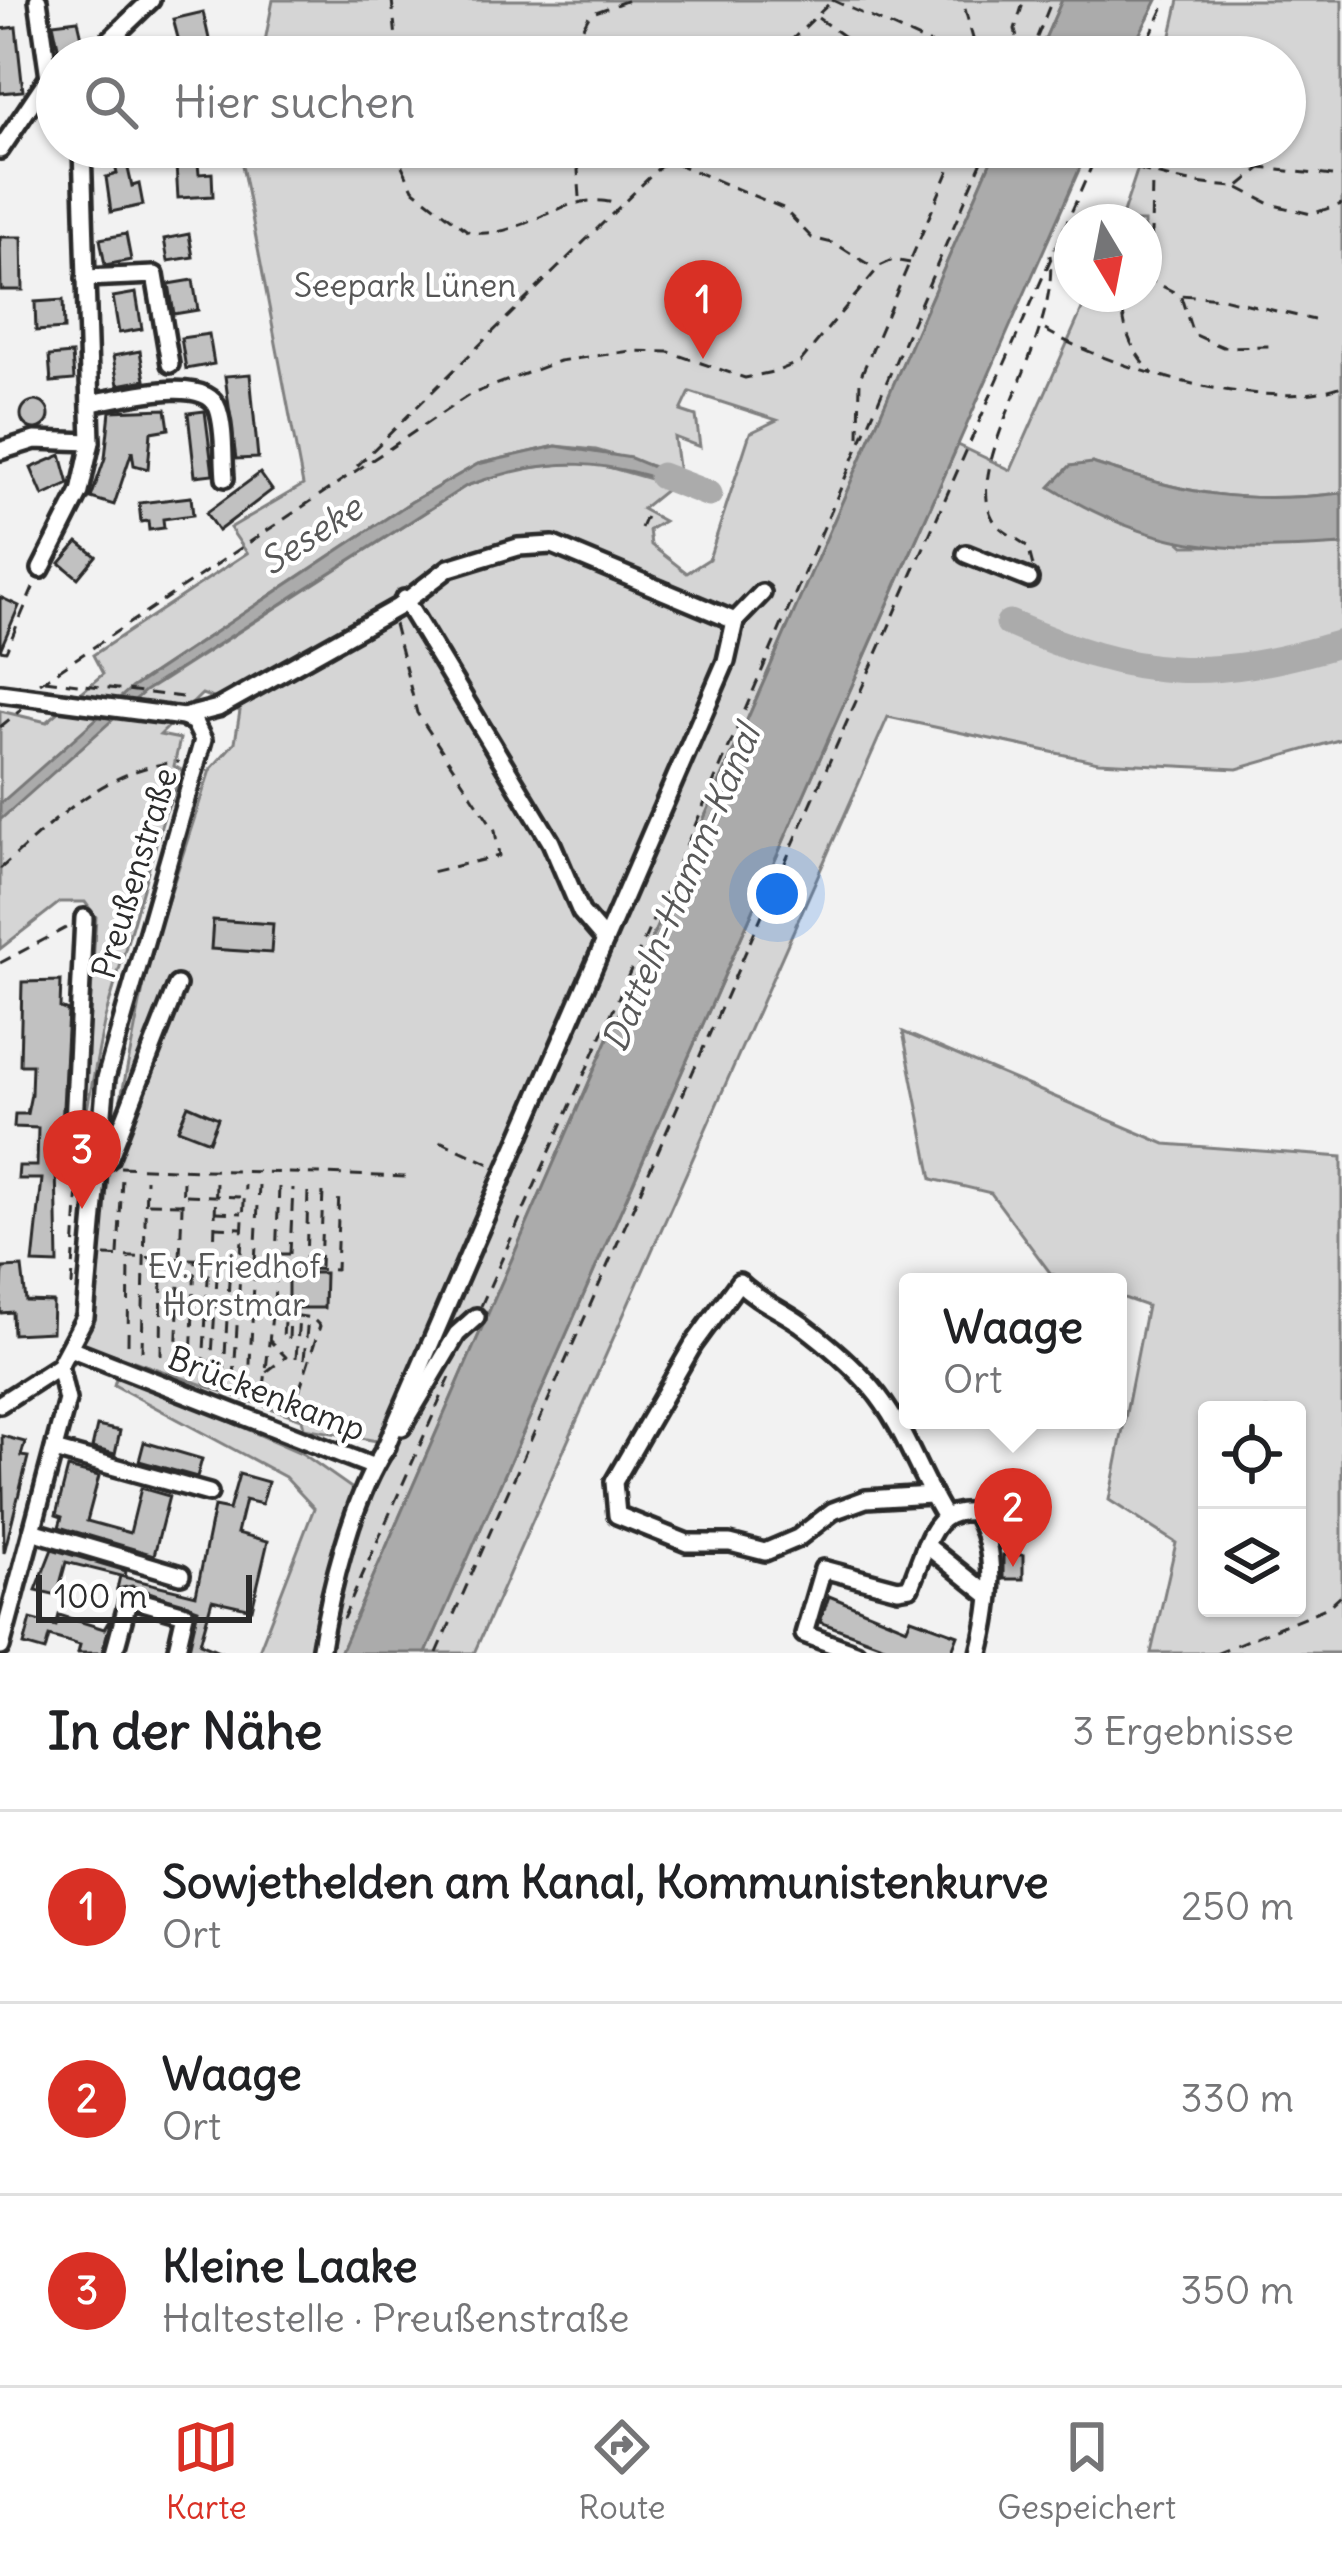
<!DOCTYPE html>
<html lang="de">
<head>
<meta charset="utf-8">
<style>
	:root { --surface:#fff; --page:#f6f6f6; --text:#202124; --muted:#757577; --line:#e0e0e0; --accent:#d93025 }
	body { margin:0; font-family:Delius,sans-serif; background:var(--page); color:var(--text) }
	.controls { position:absolute; right:36px; bottom:36px; display:grid; overflow:hidden; border-radius:12px; box-shadow:0 3px 9px #0004 }
	.controls button { width:108px; height:108px; display:grid; place-items:center; padding:0; border:0; border-bottom:3px solid var(--line); background:var(--surface); color:var(--text); font:60px sans-serif }
	.compass { position:absolute; left:1054px; top:204px; width:108px; height:108px; border-radius:50%; background:var(--surface); box-shadow:0 3px 9px #0004; rotate:170deg }
	.scale { position:absolute; left:36px; bottom:30px; width:216px; box-sizing:border-box; padding-left:12px; border:6px solid #2b2b2b; border-top:0; font-size:33px; line-height:42px; white-space:nowrap; color:#2b2b2b; -webkit-text-stroke:9px #fff; paint-order:stroke }
	.you { position:absolute; left:777px; top:894px; width:42px; height:42px; margin:-30px; border:9px solid #fff; border-radius:50%; background:#1a73e8; box-shadow:0 0 0 18px #1a73e833 }
	.badge { display:grid; place-items:center; width:78px; height:78px; border-radius:50%; background:var(--accent); color:#fff; font-size:39px; font-weight:700 }
	.pin { position:absolute; translate:-50% -99px; filter:drop-shadow(0 3px 6px #0008) }
	.pin::after { content:''; position:absolute; top:63px; width:42px; height:36px; background:inherit; clip-path:polygon(0 0,100% 0,50% 100%) }
	.popup { position:absolute; left:899px; top:1273px; width:228px; height:156px; box-sizing:border-box; display:grid; place-content:center; border-radius:12px; background:var(--surface); filter:drop-shadow(0 3px 9px #0005); font-size:39px; white-space:nowrap; color:var(--muted) }
	.popup b { font-size:45px; color:var(--text) }
	.popup::after { content:''; position:absolute; left:50%; top:100%; margin-left:-24px; border:24px solid transparent; border-top-color:var(--surface) }
	.list { margin:0; padding:0; list-style:none }
	h2 { display:flex; justify-content:space-between; align-items:center; height:156px; margin:0; padding:0 48px; font-size:51px }
	h2 small { font-size:39px; font-weight:400; color:var(--muted) }
	.list li { display:grid; grid-template-columns:78px 1fr auto; gap:36px; align-items:center; box-sizing:border-box; height:192px; padding:0 48px; border-top:3px solid var(--line) }
	.list b { display:block; font-size:45px; white-space:nowrap }
	.list p { margin:0; font-size:39px; white-space:nowrap; color:var(--muted) }
	.list em { font-size:39px; font-style:normal; color:var(--muted) }
	.icon { flex:none; width:66px; height:66px; fill:none; stroke:currentColor; stroke-width:2; stroke-linecap:round; stroke-linejoin:round }
	.map { position:relative; flex:none; width:1342px; height:1653px; overflow:hidden }
	.search { position:absolute; background:var(--surface); box-shadow:0 3px 9px #0004; left:36px; right:36px; top:36px; height:132px; display:flex; align-items:center; gap:30px; box-sizing:border-box; padding:0 42px; border-radius:66px; color:var(--muted); font-size:45px }
	.sheet { height:732px; background:var(--surface) }
	nav { display:flex; justify-content:space-around; align-items:center; box-sizing:border-box; height:168px; border-top:3px solid var(--line); background:var(--surface); font-size:33px; color:var(--muted) }
	nav a { display:grid; justify-items:center; gap:6px }
	nav .on { color:var(--accent) }
	.map>svg:first-child { display:block }
</style>
</head>
<body>
<div class="map">
<svg width="1342" height="1653" viewBox="0 0 1342 1653">
	<rect width="100%" height="100%" fill="#f2f2f2"/>
	<filter id="ink" filterUnits="userSpaceOnUse"><feTurbulence type="fractalNoise" baseFrequency=".00833" numOctaves="2"/><feDisplacementMap in="SourceGraphic" scale="24" xChannelSelector="R" yChannelSelector="G"/><feConvolveMatrix kernelMatrix="1 2 1 2 8 2 1 2 1" color-interpolation-filters="sRGB"/></filter>
	<g filter="url(#ink)">
		<g fill="#d5d5d5" stroke="#808080" stroke-width="3" fill-rule="evenodd">
			<path d="M273,0H1062L1037,57H262Z"/>
			<path d="M1179,0H1342V493C1240,505 1189,494 1092,463L1184,546L1342,545V739L1237,769L1098,762L888,717L474,1653H426L958,445L1011,470L1089,294H1144V222H1120L1145,147H1285V57H1166Z"/>
			<path d="M245,147H997L340,1653H258L314,1508L285,1477L114,1385L118,1372L303,1454L357,1492L377,1441L304,1428L302,1419L81,1343L92,1308L106,1173L149,959L210,770L235,742L240,711L228,706L401,616L395,604L222,701L202,694L160,735L180,739L174,766L183,771L164,816L105,1018L82,1135L96,917L85,902H60L0,949V711L47,722L103,674L93,655L247,553L230,528L303,485L242,165ZM690,392L777,420L750,433L709,559L687,573L651,545L649,530L664,521L642,509L672,485L587,461L512,470L466,486L153,687L134,686L411,502L478,464L556,446L596,450L679,474L674,437L700,447L696,416L681,411Z"/>
			<path d="M903,1032L1165,1144L1342,1157V1653H1151L1176,1543L1109,1500L1147,1306L1118,1296V1282H1076L1051,1274L991,1193L932,1179ZM1207,1410H1297V1608H1207Z"/>
		</g>
		<g fill="#ababab" stroke="#787878" stroke-width="3">
			<path d="M1062,0H1157L1128,57H1037Z"/>
			<path d="M997,147H1089L426,1653H340Z"/>
			<path d="M556,446L631,458L694,484L692,490C602,459 557,454 466,486L145,691L0,820V804L130,689L411,502L478,464Z"/>
			<path d="M1092,463C1189,494 1240,505 1342,493V545C1223,553 1154,551 1050,487L1070,466Z"/>
		</g>
		<g fill="none" stroke-linecap="round" stroke-linejoin="round">
			<g stroke="#ababab" stroke-width="27">
				<path d="M662,476L709,494"/>
				<path d="M1009,623C1138,679 1208,683 1342,643"/>
			</g>
		</g>
		<g fill="#c1c1c1" stroke="#2b2b2b" stroke-width="3">
			<path d="M203,12L213,57H183L173,19Z"/>
			<path d="M78,20L84,46L59,51L53,23Z"/>
			<path d="M16,27L23,91L0,93V29Z"/>
			<path d="M111,147H123L132,186L139,184L143,205L111,212L106,177L117,174Z"/>
			<path d="M198,164L199,174L212,173L213,196L178,198L176,165Z"/>
			<path d="M126,234L131,260L105,265L100,239Z"/>
			<path d="M189,234L193,257L168,261L164,239Z"/>
			<path d="M0,237H22L23,290H1Z"/>
			<path d="M193,280L198,310L174,314L169,284Z"/>
			<path d="M136,293L142,329L119,333L113,297Z"/>
			<path d="M63,300L64,329L36,331L35,302Z"/>
			<path d="M209,334L214,364L186,369L181,338Z"/>
			<path d="M140,351L145,380L118,385L113,356Z"/>
			<path d="M72,354L74,380L51,382L49,356Z"/>
			<path d="M250,374L258,458L236,459L225,376Z"/>
			<circle cx="35" cy="415" r="14"/>
			<path d="M166,409L169,429L151,432L148,469L134,465L132,451L114,505L91,498L105,458L110,411Z"/>
			<path d="M205,411L213,474L195,476L188,413Z"/>
			<path d="M61,455L69,484L43,496L31,468Z"/>
			<path d="M260,473L272,490L218,531L206,513Z"/>
			<path d="M191,497L193,515L163,519L164,528L149,530L148,521L141,522L139,503Z"/>
			<path d="M78,542L96,556L78,578L60,563Z"/>
			<path d="M0,597L19,606L0,650Z"/>
			<path d="M213,920L273,924L271,953L211,949Z"/>
			<path d="M61,981L60,1008L68,1011L60,1165H56L58,1264L33,1263L42,1179H18L19,1166H37L38,1128L14,1127L15,1114H27L31,1094L32,1065H20L22,982Z"/>
			<path d="M188,1105L218,1118L209,1141L178,1129Z"/>
			<path d="M22,1267L26,1301L53,1302L52,1332L13,1334L12,1312L0,1313L3,1268Z"/>
			<path d="M288,1273H325L324,1308H288Z"/>
			<path d="M97,1426L120,1431L115,1454L92,1448Z"/>
			<path d="M2,1436L25,1442L21,1456L28,1457L4,1553Z"/>
			<path d="M144,1442L202,1459L197,1477L139,1461Z"/>
			<path d="M68,1468L99,1476L87,1521L130,1533L141,1488L169,1496L154,1555L59,1527L62,1517L56,1515Z"/>
			<path d="M239,1474L268,1482L262,1504L245,1500L237,1533L268,1541L252,1609L212,1600L200,1643L223,1653H188L198,1609L132,1586L117,1589L120,1576L196,1595L214,1507L229,1510Z"/>
			<path d="M52,1549L126,1571L125,1577L66,1562L57,1595L36,1590Z"/>
			<rect x="1003" y="1555" width="20" height="24"/>
			<path d="M829,1596L907,1628L911,1618L958,1635L951,1653H903L820,1622Z"/>
			<path d="M59,1615L104,1629L112,1616L102,1653H78L80,1645L49,1636L45,1651L24,1645L31,1619L56,1626Z"/>
		</g>
		<g fill="none" stroke-linecap="round" stroke-linejoin="round">
			<g stroke="#2b2b2b" stroke-width="24">
				<g id="minor">
					<path d="M38,0L49,77L54,80"/>
					<path d="M92,57L151,0"/>
					<path d="M0,150L49,77"/>
					<path d="M85,278L155,275L170,364"/>
					<path d="M90,403C118,399 206,373 218,409C225,429 223,456 225,478"/>
					<path d="M0,451L35,440L91,442"/>
					<path d="M966,554L1029,579"/>
					<path d="M41,569L80,492L91,442L82,147"/>
					<path d="M404,599L551,842L581,912L605,940"/>
					<path d="M0,693L183,717L194,722L203,740L106,1078L85,1317L59,1366L0,1404"/>
					<path d="M183,717L218,708L398,607L449,568L518,547L553,545L735,621L762,593"/>
					<path d="M84,918L73,1145L95,1167L109,1159L177,985"/>
					<path d="M72,1349L374,1467"/>
					<path d="M402,1427L457,1334L476,1317"/>
					<path d="M54,1450L209,1493"/>
					<path d="M384,1451L726,661L735,621"/>
					<path d="M931,1495L866,1499L833,1511L798,1538L765,1552L730,1543H687L617,1515L614,1482L693,1345L739,1282C758,1301 780,1309 801,1324C825,1342 852,1365 871,1387C904,1425 918,1474 945,1517"/>
					<path d="M32,1531L181,1575"/>
					<path d="M1,1647L67,1400L59,1366"/>
					<path d="M114,1653L129,1598L185,1614L176,1653"/>
					<path d="M320,1653C330,1591 352,1498 387,1446"/>
					<path d="M856,1653L804,1634L823,1569L898,1589L910,1587L926,1545"/>
					<path d="M980,1653C991,1609 1000,1550 974,1512C947,1510 936,1521 926,1545L987,1594"/>
				</g>
			</g>
			<g stroke="#2b2b2b" stroke-width="3" stroke-dasharray="12 9" stroke-linecap="butt">
				<path d="M392,0L398,57"/>
				<path d="M832,0L960,57"/>
				<path d="M965,9L978,57"/>
				<path d="M818,18L872,57"/>
				<path d="M450,57L510,42L572,47L590,14L629,0"/>
				<path d="M774,57L832,1"/>
				<path d="M1021,57L1015,29L1024,0"/>
				<path d="M1029,57L1052,0"/>
				<path d="M1140,57L1167,0"/>
				<path d="M393,147L413,189L469,232C524,242 567,185 619,205"/>
				<path d="M1176,147L1261,168L1342,177"/>
				<path d="M1098,154C1144,173 1188,185 1238,187L1261,168"/>
				<path d="M675,163L783,208L812,238L836,244L874,268"/>
				<path d="M1129,166L1138,147"/>
				<path d="M1239,188L1270,204L1311,214L1342,204"/>
				<path d="M580,197L578,170L588,147"/>
				<path d="M1144,260L1151,235L1152,177"/>
				<path d="M1144,277L1180,295L1222,298L1314,320"/>
				<path d="M1124,294C1119,325 1132,352 1153,374"/>
				<path d="M1181,297L1193,334L1223,347L1269,346"/>
				<path d="M1045,330C1113,370 1267,414 1342,386"/>
				<path d="M859,437L860,378L959,147"/>
				<path d="M357,466L680,147"/>
				<path d="M641,528L648,512"/>
				<path d="M1033,566L1028,547C1015,536 999,532 992,517C963,460 1060,340 1050,255"/>
				<path d="M394,624L417,713L495,830L499,856L431,872"/>
				<path d="M0,650L6,651L36,581"/>
				<path d="M45,680L190,698"/>
				<path d="M40,683L469,395L559,361L631,351L669,352L745,378L777,371L800,362L880,266L893,260L910,263"/>
				<path d="M0,727L22,709"/>
				<path d="M0,869C53,822 105,767 179,762"/>
				<path d="M99,958L131,936"/>
				<path d="M0,963L66,928"/>
				<path d="M440,1141L494,1166"/>
				<path d="M120,1167L405,1177"/>
				<path d="M183,1181L176,1361L191,1362L195,1259"/>
				<path d="M259,1185L249,1383L289,1396L299,1391L320,1326L312,1318L285,1314"/>
				<path d="M279,1187L274,1306H285L283,1338"/>
				<path d="M186,1195L243,1197"/>
				<path d="M148,1203L181,1204"/>
				<path d="M216,1212L242,1213"/>
				<path d="M215,1227L242,1228"/>
				<path d="M277,1254H290V1268H279"/>
				<path d="M290,1254L293,1188"/>
				<path d="M118,1255L122,1178"/>
				<path d="M105,1256L275,1262"/>
				<path d="M214,1258L216,1182"/>
				<path d="M306,1267L308,1189"/>
				<path d="M320,1267L323,1191"/>
				<path d="M290,1268L336,1270L339,1191"/>
				<path d="M72,1286L79,1170"/>
				<path d="M481,1306L694,828L988,147"/>
				<path d="M289,1339L290,1316"/>
				<path d="M128,1344L129,1259"/>
				<path d="M142,1351L146,1179"/>
				<path d="M161,1356L162,1261"/>
				<path d="M296,1358L299,1317"/>
				<path d="M304,1359L308,1318"/>
				<path d="M203,1369L209,1261"/>
				<path d="M211,1371L218,1262"/>
				<path d="M266,1372L286,1357L269,1340"/>
				<path d="M224,1375L230,1262"/>
				<path d="M234,1379L245,1185"/>
				<path d="M264,1388L273,1306"/>
				<path d="M343,1619L451,1375"/>
				<path d="M437,1653L1100,147"/>
				<path d="M1216,1653L1328,1607L1342,1594"/>
			</g>
			<use href="#minor" stroke="#fff" stroke-width="15"/>
		</g>
	</g>
	<g text-anchor="middle" dominant-baseline="central" stroke-width="9" stroke-linejoin="round" paint-order="stroke">
		<g font-size="33" fill="#565656" stroke="#fff">
			<text x="405" y="285">Seepark Lünen</text>
			<text x="234" y="1266">Ev. Friedhof<tspan x="234" dy="38">Horstmar</tspan></text>
		</g>
		<g font-size="33" fill="#2b2b2b" stroke="#fff">
			<text transform="translate(134 873) rotate(-73)">Preußenstraße</text>
			<text transform="translate(267 1393) rotate(21)">Brückenkamp</text>
		</g>
		<g font-size="36" font-style="italic" fill="#585858" stroke="#fff">
			<text transform="translate(311 535) rotate(-33)">Seseke</text>
			<text transform="translate(681 888) rotate(-67)">Datteln-Hamm-Kanal</text>
		</g>
	</g>
</svg>
<div class="controls">
<button><svg class="icon" aria-label="locate" viewBox="0 0 24 24"><circle cx="12" cy="12" r="6"/><path d="M12 2v4M12 18v4M2 12h4M18 12h4"/></svg></button>
<button><svg class="icon" aria-label="layers" viewBox="0 0 24 24"><path d="M12 4l9 5-9 5-9-5zM3 14l9 5 9-5"/></svg></button>
</div>
<svg class="compass" viewBox="-18 -18 36 36"><path d="M0-13l5 13h-10z" fill="#e53935"/><path d="M0 13l5-13h-10z" fill="#757577"/></svg>
<div class="scale">100 m</div>
<div class="you"></div>
<div class="pin badge" style="left:703px;top:359px">1</div>
<div class="pin badge" style="left:1013px;top:1567px">2</div>
<div class="popup"><b>Waage</b>Ort</div>
<div class="pin badge" style="left:82px;top:1209px">3</div>
<div class="search"><svg class="icon" aria-label="search" viewBox="0 0 24 24"><circle cx="10" cy="10" r="6"/><path d="M15 15l6 6"/></svg>Hier suchen</div>
</div>
<section class="sheet">
<h2>In der Nähe<small>3 Ergebnisse</small></h2>
<ul class="list">
<li><span class="badge">1</span><div><b>Sowjethelden am Kanal, Kommunistenkurve</b><p>Ort</p></div><em>250 m</em></li>
<li><span class="badge">2</span><div><b>Waage</b><p>Ort</p></div><em>330 m</em></li>
<li><span class="badge">3</span><div><b>Kleine Laake</b><p>Haltestelle · Preußenstraße</p></div><em>350 m</em></li>
</ul>
</section>
<nav>
<a class="on"><svg class="icon" aria-label="map" viewBox="0 0 24 24"><path d="M3 6l6-2 6 2 6-2v14l-6 2-6-2-6 2zM9 4v14M15 6v14"/></svg>Karte</a>
<a><svg class="icon" aria-label="directions" viewBox="0 0 24 24"><path d="M12 3l9 9-9 9-9-9zM9 14v-3h6M13 9l2 2-2 2"/></svg>Route</a>
<a><svg class="icon" aria-label="saved" viewBox="0 0 24 24"><path d="M7 4h10v16l-5-4-5 4z"/></svg>Gespeichert</a>
</nav>
</body>
</html>
